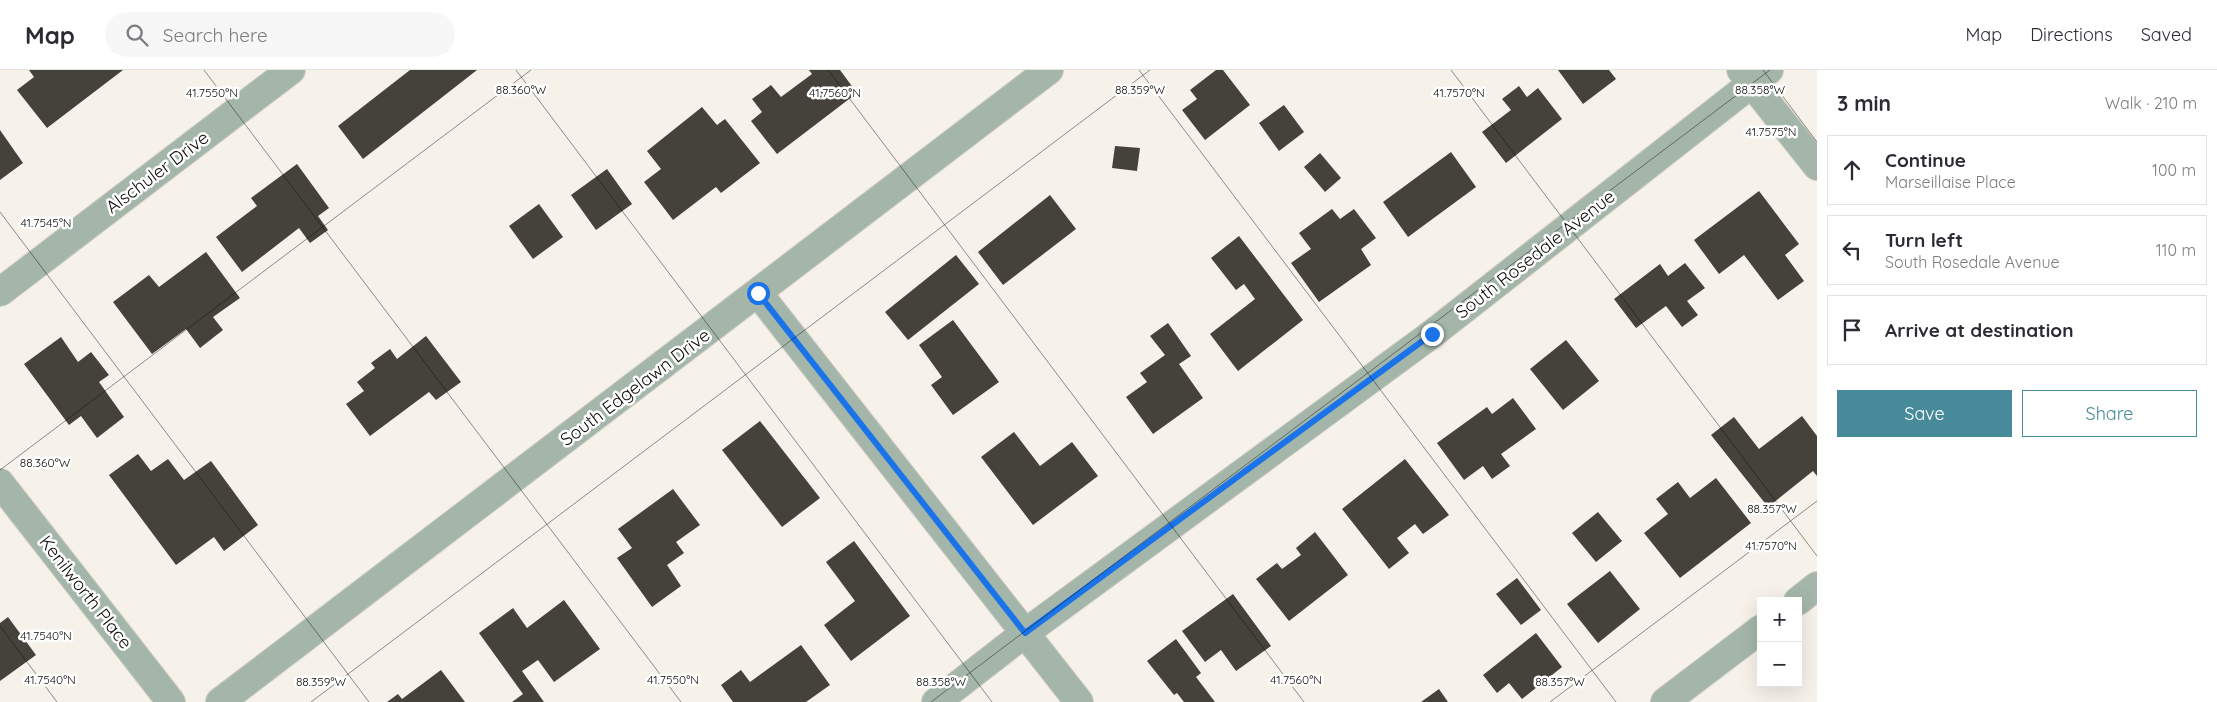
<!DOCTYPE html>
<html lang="en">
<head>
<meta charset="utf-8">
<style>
	:root { --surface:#fff; --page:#f7f7f7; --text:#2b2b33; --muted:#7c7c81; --line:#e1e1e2; --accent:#478b9a }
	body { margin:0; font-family:Quicksand,sans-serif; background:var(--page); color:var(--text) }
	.controls { position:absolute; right:15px; bottom:15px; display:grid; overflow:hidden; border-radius:0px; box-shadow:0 5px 20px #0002 }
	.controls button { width:45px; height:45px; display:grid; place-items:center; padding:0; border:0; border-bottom:1px solid var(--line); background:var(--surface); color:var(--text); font:25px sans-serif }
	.stop { position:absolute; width:15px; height:15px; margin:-11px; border:4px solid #1a73e8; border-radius:50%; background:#fff }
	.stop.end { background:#1a73e8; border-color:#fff; box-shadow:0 1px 5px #0008 }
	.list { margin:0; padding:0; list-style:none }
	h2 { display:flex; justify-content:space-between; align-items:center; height:65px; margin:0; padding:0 20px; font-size:21px }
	h2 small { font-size:16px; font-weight:400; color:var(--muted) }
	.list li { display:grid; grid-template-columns:32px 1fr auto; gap:15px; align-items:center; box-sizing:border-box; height:70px; margin:0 10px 10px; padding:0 10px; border:1px solid var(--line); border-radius:0px }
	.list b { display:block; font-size:19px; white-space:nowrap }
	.list p { margin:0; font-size:16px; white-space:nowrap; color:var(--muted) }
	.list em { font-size:16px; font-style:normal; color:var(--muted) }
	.actions { display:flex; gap:10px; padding:15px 20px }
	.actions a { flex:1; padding:11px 0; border:1px solid var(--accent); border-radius:0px; text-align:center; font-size:18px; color:var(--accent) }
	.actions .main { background:var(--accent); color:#fff }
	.icon { flex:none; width:28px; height:28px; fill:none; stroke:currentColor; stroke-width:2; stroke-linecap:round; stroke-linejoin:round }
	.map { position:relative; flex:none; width:1817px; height:632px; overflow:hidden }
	header { display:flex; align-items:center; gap:30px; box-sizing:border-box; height:70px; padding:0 25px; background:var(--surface); border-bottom:1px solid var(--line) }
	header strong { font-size:24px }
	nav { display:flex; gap:28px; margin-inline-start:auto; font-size:18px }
	.search { width:350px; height:45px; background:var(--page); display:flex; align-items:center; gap:12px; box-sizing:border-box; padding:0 18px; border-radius:28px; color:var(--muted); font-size:19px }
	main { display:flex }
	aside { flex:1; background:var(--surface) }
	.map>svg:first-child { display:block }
</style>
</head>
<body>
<header>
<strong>Map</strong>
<div class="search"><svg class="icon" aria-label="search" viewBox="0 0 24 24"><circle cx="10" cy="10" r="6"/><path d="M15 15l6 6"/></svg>Search here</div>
<nav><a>Map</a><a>Directions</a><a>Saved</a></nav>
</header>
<main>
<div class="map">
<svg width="1817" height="632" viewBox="0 0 1817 632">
	<rect width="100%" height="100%" fill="#f6f2ea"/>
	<g fill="#45423b">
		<path d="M29,0H123L47,58L17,20L34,7Z"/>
		<path d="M410,0H477L363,89L338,56Z"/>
		<path d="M809,0H840L857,23L777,84L751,51L762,42L752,29L771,15L781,27L812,4Z"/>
		<path d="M1216,0H1223L1250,35L1205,70L1182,40L1197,29L1190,20Z"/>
		<path d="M1558,0H1609L1616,9L1583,34Z"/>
		<path d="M1519,16L1527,27L1538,18L1562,49L1506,93L1482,62L1511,40L1502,29Z"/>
		<path d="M1284,35L1304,62L1279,81L1259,53Z"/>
		<path d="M702,37L717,55L725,49L760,93L721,123L716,117L673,150L644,112L661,99L647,81Z"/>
		<path d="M0,60L23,93L0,110Z"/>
		<path d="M1115,76L1140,78L1137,101L1112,98Z"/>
		<path d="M1451,82L1476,117L1408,167L1383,132Z"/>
		<path d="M1320,83L1341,108L1325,122L1304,97Z"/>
		<path d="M297,94L329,138L318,146L328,160L310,173L299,158L242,202L216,167L257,136L251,128Z"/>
		<path d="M607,99L632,134L596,160L571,125Z"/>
		<path d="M1759,121L1799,174L1785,185L1804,211L1778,230L1744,185L1719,204L1694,170Z"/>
		<path d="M1050,125L1076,159L1003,215L978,182Z"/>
		<path d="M539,134L563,167L533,189L509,156Z"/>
		<path d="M1332,139L1340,149L1354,139L1376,168L1361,179L1371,195L1319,232L1291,193L1311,179L1299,163Z"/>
		<path d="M1239,166L1303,250L1238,301L1210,264L1255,229L1244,214L1236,220L1211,188Z"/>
		<path d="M206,182L240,228L213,247L223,260L200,278L186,259L152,284L113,232L149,205L159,217Z"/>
		<path d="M956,185L979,214L908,270L885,242Z"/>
		<path d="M1685,193L1705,218L1687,231L1698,245L1682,257L1666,236L1636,258L1614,229L1660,194L1668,206Z"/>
		<path d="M953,250L999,312L953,345L931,315L942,307L919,275Z"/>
		<path d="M1168,253L1191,286L1179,294L1203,328L1153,364L1126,327L1147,312L1140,303L1165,285L1150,266Z"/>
		<path d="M426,266L461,312L436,330L429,322L370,366L346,334L364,321L357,312L375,298L371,293L390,279L397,289Z"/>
		<path d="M61,267L78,292L91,282L109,305L99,312L124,347L97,368L81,346L69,355L24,294Z"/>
		<path d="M1566,270L1599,311L1563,340L1530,299Z"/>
		<path d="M1513,328L1536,359L1501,384L1510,396L1492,409L1483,396L1464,410L1437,373L1487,337L1492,344Z"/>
		<path d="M1802,346L1817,366V406L1813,401L1768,437L1711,365L1734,347L1759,379Z"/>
		<path d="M760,351L820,428L782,457L722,380Z"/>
		<path d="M1014,362L1040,396L1072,372L1098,406L1033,455L981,387Z"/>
		<path d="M138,384L151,401L168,389L184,410L211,391L258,455L224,481L214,467L176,495L109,405Z"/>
		<path d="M1405,389L1449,445L1423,464L1415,454L1397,468L1409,483L1389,499L1342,439Z"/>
		<path d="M1716,408L1751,453L1680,508L1644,463L1668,444L1656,429L1678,412L1690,428Z"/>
		<path d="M673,419L700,455L676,472L684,483L667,495L681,516L652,537L617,488L632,478L618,459Z"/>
		<path d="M1598,442L1622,471L1596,492L1572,463Z"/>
		<path d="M1315,462L1348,505L1289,551L1256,509L1277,493L1282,499L1301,485L1296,478Z"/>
		<path d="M854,471L910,546L851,591L824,555L855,531L826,492Z"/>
		<path d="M1610,501L1640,539L1598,573L1567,534Z"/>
		<path d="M1517,508L1541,540L1521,555L1496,524Z"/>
		<path d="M1233,524L1271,576L1236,601L1221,580L1205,592L1182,561Z"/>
		<path d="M564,530L600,579L554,612L538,590L522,601L544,632H512L523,624L479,563L513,538L527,558Z"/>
		<path d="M8,547L36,585L0,611V553Z"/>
		<path d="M1536,563L1562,597L1522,629L1509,613L1497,623L1483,605Z"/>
		<path d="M1176,569L1201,603L1196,607L1215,632H1184L1177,623L1174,625L1147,591Z"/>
		<path d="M801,575L830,615L806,632H733L721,615L741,600L750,612Z"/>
		<path d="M441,600L465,632H387L398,624L402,629Z"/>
		<path d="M1439,619L1448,632H1421Z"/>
	</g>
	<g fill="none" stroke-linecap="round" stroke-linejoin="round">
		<g stroke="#d1cdc6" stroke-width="30">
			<g id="minor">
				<path d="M1741,0L1817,96"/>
				<path d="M0,222L291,0"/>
				<path d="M758,223L1079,632"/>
				<path d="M0,413L171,632"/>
				<path d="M1798,531L1817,516"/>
				<path d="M220,632L1049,0"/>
				<path d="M936,632L1025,563L1432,264L1769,0"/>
				<path d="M1665,632L1761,559"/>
			</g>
		</g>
		<use href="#minor" stroke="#a3b6a9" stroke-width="28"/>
	</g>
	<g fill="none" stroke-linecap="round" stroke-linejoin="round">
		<path stroke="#1a73e8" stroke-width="6" d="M758,223L1025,563L1432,264"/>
	</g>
	<path fill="none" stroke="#0e0d0a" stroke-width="1" stroke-opacity="0.45" d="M204,0L681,632M516,0L992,632M828,0L1304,632M1139,0L1616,632M1451,0L1817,486M1763,0L1817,72M0,142L369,632M0,400L531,0M0,556L57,632M311,632L1150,0M931,632L1770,0M1550,632L1817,431"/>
	<g text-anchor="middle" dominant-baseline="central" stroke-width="5" stroke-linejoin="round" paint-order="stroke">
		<g font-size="18" fill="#0e0d0a" stroke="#fff">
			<text transform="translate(157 102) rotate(-37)">Alschuler Drive</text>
			<text transform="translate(1535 184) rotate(-38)">South Rosedale Avenue</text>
			<text transform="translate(635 317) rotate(-37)">South Edgelawn Drive</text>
			<text transform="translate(86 522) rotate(52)">Kenilworth Place</text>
		</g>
	</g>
	<g font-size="12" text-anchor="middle" fill="#0e0d0a" stroke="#fff" stroke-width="5" stroke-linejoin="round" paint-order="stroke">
		<text x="521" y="24">88.360°W</text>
		<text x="1140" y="24">88.359°W</text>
		<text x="1760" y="24">88.358°W</text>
		<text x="212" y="27">41.7550°N</text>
		<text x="835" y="27">41.7560°N</text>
		<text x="1459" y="27">41.7570°N</text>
		<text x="1771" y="66">41.7575°N</text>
		<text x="46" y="157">41.7545°N</text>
		<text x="45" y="397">88.360°W</text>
		<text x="1772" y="443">88.357°W</text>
		<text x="1771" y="480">41.7570°N</text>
		<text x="46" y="570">41.7540°N</text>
		<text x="50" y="614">41.7540°N</text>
		<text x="673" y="614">41.7550°N</text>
		<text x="1296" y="614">41.7560°N</text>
		<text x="321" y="616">88.359°W</text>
		<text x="941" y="616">88.358°W</text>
		<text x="1560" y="616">88.357°W</text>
	</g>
</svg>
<div class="controls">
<button>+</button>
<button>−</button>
</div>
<div class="stop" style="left:758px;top:223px"></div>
<div class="stop end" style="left:1432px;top:264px"></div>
</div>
<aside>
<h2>3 min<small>Walk · 210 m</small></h2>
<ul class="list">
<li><svg class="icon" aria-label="ahead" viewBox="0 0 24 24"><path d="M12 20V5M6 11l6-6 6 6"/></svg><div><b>Continue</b><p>Marseillaise Place</p></div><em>100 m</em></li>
<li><svg class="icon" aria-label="left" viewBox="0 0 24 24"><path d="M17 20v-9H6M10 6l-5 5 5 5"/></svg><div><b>Turn left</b><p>South Rosedale Avenue</p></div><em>110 m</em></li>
<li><svg class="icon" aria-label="arrive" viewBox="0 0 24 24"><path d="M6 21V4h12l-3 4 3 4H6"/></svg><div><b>Arrive at destination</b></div></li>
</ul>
<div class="actions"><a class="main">Save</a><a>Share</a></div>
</aside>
</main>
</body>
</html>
